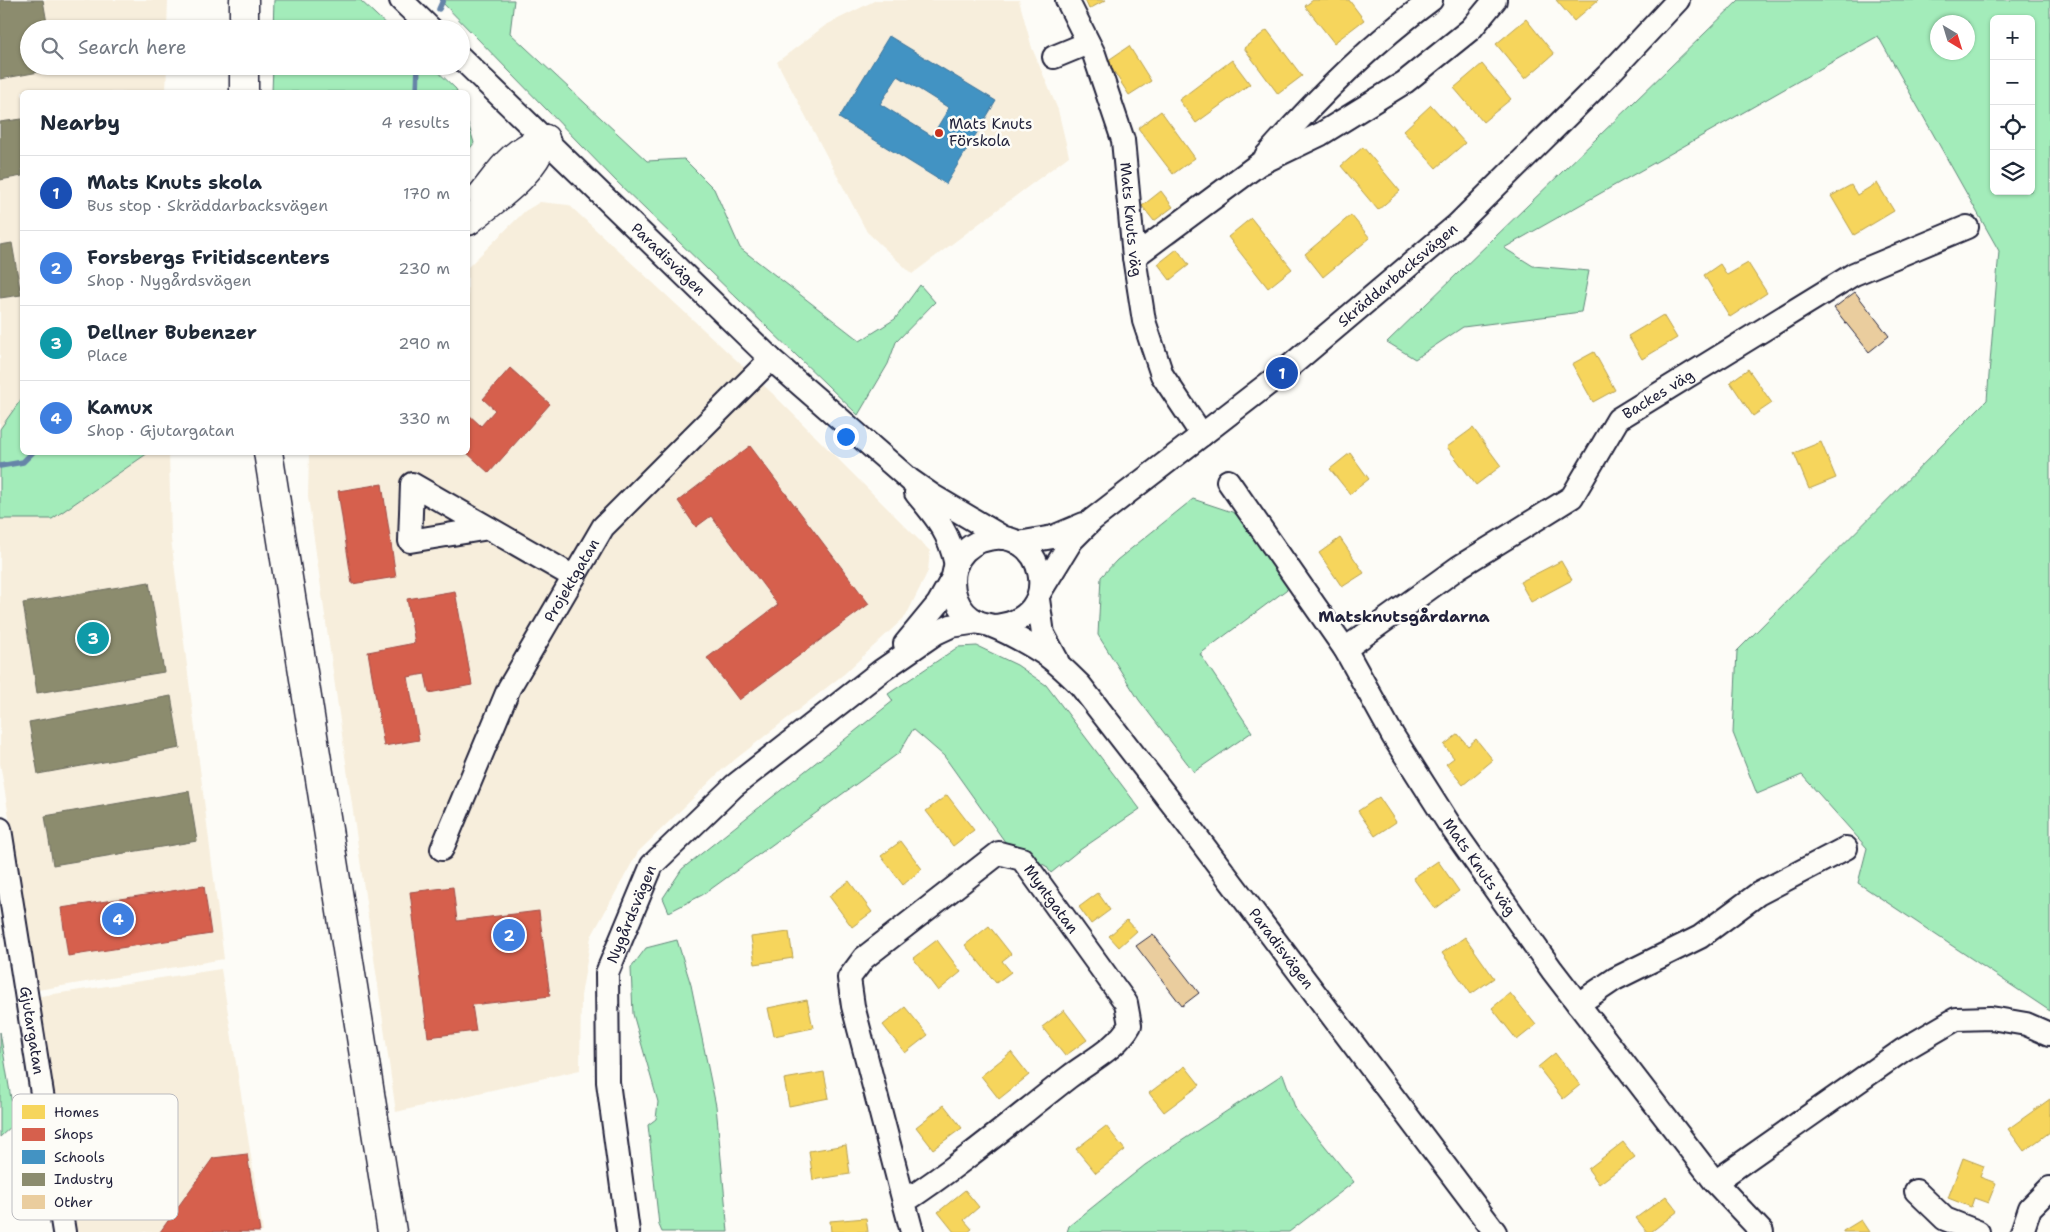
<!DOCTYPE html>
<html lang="en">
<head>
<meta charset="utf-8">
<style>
	:root { --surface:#fff; --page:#f6f6f7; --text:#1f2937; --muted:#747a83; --line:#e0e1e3; --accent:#c8321e }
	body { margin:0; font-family:"Shantell Sans",sans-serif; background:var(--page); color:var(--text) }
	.controls { position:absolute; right:15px; top:15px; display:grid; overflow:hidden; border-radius:8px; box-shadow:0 1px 4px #0004 }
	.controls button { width:45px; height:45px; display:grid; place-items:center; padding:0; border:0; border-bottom:1px solid var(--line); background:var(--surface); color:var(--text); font:25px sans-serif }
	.compass { position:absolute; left:1930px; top:15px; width:45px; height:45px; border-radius:50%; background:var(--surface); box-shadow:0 1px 4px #0004; rotate:142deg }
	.you { position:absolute; left:845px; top:436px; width:18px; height:18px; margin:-12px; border:4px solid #fff; border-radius:50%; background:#1a73e8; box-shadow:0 0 0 8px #1a73e833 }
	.badge { display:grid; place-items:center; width:32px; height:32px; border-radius:50%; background:var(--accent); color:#fff; font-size:16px; font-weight:700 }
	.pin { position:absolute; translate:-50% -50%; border:2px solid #fff; box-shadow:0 1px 5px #0006 }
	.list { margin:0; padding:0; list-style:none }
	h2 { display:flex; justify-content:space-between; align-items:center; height:65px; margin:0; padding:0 20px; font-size:21px }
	h2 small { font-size:16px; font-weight:400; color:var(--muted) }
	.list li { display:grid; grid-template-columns:32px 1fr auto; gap:15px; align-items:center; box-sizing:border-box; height:75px; padding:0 20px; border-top:1px solid var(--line) }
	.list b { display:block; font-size:19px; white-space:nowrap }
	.list p { margin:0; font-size:16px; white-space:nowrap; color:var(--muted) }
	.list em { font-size:16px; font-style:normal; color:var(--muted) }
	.icon { flex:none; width:28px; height:28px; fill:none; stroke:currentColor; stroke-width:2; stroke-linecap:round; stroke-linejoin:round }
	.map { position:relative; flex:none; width:2050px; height:1232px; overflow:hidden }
	.search { position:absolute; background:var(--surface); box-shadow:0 1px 4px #0004; left:20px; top:20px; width:450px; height:55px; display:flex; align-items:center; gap:12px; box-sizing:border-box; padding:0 18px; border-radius:28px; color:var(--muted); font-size:19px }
	.panel { position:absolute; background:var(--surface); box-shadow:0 1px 4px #0004; left:20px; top:90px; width:450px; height:365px; border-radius:8px }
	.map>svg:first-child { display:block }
</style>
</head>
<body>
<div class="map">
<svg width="2050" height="1232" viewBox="0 0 2050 1232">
	<rect width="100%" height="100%" fill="#fdfcf7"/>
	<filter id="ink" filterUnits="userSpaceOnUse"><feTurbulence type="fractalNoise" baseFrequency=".02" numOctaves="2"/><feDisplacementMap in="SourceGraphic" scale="10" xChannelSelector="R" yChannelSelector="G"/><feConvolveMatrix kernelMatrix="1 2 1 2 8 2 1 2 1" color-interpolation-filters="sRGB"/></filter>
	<g filter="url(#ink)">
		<g fill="#f7eedc">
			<path d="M0,0H168L167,29H29V66H167L166,92H22V452L169,453L171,539L224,959L38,990L0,763Z"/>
			<path d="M876,0H1019L1032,48L1058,110L1069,156L912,274L867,232L777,62L826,25Z"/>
			<path d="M540,202L569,205L772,393L930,551L928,571L906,616L844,674L723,769L638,852L591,937L581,996L580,1070L396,1112L308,497L309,453L468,452V267L525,211Z"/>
			<path d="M221,969L263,1232H66L34,997Z"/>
		</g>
		<g fill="#a3ecba" stroke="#62877a" fill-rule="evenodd">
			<path d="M274,0H360L391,29H273Z"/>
			<path d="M440,0H514L510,33L647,161L684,159L714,189L740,248L860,341L895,319L920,285L935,302L896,342L888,364L858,415L616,181Z"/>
			<path d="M1739,0H2050V1011L1858,883L1867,848L1802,775L1757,794L1733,733L1737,651L1987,400L1999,251L1878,36L1504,248L1533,266L1589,271L1581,312L1463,327L1415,359L1387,342ZM1994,19H2031V191H1994ZM1938,22H1968V52H1938Z"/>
			<path d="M273,66H432L456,89L457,92H272Z"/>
			<path d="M468,123L474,143L468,151Z"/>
			<path d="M22,398V452L148,453L52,519H0V429Z"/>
			<path d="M1193,499L1235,513L1290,587L1200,654L1252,732L1194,772L1139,700L1098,635L1101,577L1117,560Z"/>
			<path d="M977,646L1017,665L1046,685L1140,809L1077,852L1051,873L1046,866L1008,846L944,756L913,729L899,753L704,894L669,912L663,898L682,869L893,701L888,694L958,647Z"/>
			<path d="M677,940L691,985L716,1106L728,1232H662L659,1225L648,1125L656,1119L658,1102L633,1014L631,968L646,948Z"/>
			<path d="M0,1032L15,1123L0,1137Z"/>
			<path d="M1283,1074L1296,1110L1354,1182L1289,1232H1067L1069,1226L1145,1165Z"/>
		</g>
		<g fill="#f6d55c" stroke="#b69f52">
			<path d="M1085,0H1106L1089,9Z"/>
			<path d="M1313,0H1349L1364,20L1334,43L1305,6Z"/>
			<path d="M1556,0H1598L1574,21Z"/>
			<path d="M1526,19L1554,54L1525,79L1496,44Z"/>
			<path d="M1267,30L1302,76L1278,94L1244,48Z"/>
			<path d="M1129,46L1151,81L1129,95L1107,61Z"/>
			<path d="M1232,60L1250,84L1196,123L1179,100Z"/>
			<path d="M1482,64L1511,99L1483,122L1454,88Z"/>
			<path d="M1431,105L1465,143L1436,168L1403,131Z"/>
			<path d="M1161,111L1195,158L1173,174L1138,128Z"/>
			<path d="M1363,147L1400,191L1378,210L1341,166Z"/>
			<path d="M1877,183L1894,211L1854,235L1831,196L1851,185L1857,195Z"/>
			<path d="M1161,191L1173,207L1154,221L1142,206Z"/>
			<path d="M1351,215L1370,238L1323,277L1305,254Z"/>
			<path d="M1251,218L1292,269L1268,288L1228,237Z"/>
			<path d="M1177,249L1189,265L1170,280L1158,264Z"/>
			<path d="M1748,263L1767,293L1730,317L1704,275L1720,264L1727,275Z"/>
			<path d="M1663,315L1677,338L1642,359L1628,336Z"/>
			<path d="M1594,352L1615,390L1593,402L1572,364Z"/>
			<path d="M1748,369L1772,403L1753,416L1730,382Z"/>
			<path d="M1473,428L1501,466L1476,485L1447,447Z"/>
			<path d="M1821,442L1836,478L1809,489L1794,453Z"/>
			<path d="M1350,453L1369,479L1350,494L1330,469Z"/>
			<path d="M1340,538L1364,573L1342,587L1319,553Z"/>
			<path d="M1561,561L1572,580L1531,602L1520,582Z"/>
			<path d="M1458,734L1468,746L1476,739L1493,760L1463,785L1446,764L1454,758L1444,745Z"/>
			<path d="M947,795L974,830L953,846L926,811Z"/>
			<path d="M1379,797L1396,822L1375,836L1358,811Z"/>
			<path d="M901,841L922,869L903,885L881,856Z"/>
			<path d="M1438,861L1459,891L1435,909L1413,878Z"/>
			<path d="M849,881L872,912L852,927L829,896Z"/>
			<path d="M1098,893L1110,910L1091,924L1079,907Z"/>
			<path d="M1127,920L1137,931L1119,947L1109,936Z"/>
			<path d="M989,926L1011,954L1002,961L1011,972L996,983L965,945Z"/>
			<path d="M789,932L793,958L755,964L751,937Z"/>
			<path d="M1465,937L1494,978L1471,994L1442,953Z"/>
			<path d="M937,940L961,972L938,991L913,958Z"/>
			<path d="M1510,993L1536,1025L1517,1040L1492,1008Z"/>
			<path d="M807,1000L813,1028L774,1036L768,1008Z"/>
			<path d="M905,1007L928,1035L905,1053L883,1025Z"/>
			<path d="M1064,1010L1087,1040L1065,1056L1042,1027Z"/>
			<path d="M1011,1052L1029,1075L999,1099L981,1076Z"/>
			<path d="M1555,1053L1580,1085L1563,1099L1538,1067Z"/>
			<path d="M1185,1066L1200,1085L1164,1112L1149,1093Z"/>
			<path d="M824,1072L829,1098L789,1106L784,1079Z"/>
			<path d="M2050,1099V1132L2024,1151L2008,1129Z"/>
			<path d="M944,1105L962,1128L933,1149L916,1127Z"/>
			<path d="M1106,1126L1125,1150L1096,1173L1076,1149Z"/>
			<path d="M1623,1142L1635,1157L1599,1184L1588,1169Z"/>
			<path d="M846,1145L850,1174L813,1180L809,1151Z"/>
			<path d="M1963,1158L1984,1166L1980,1177L1996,1183L1988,1203L1974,1198L1971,1207L1948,1198Z"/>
			<path d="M965,1190L979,1207L964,1220L972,1229L968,1232H954L938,1212Z"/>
			<path d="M1666,1196L1678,1211L1651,1232H1647L1636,1218Z"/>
			<path d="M866,1218L868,1232H831L830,1221Z"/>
			<path d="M1861,1220L1869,1232H1843V1231Z"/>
		</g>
		<g fill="#d6604d" stroke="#a04d48">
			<path d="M510,368L550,404L489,473L466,452H468V414L481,426L495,410L483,399Z"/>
			<path d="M750,446L869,604L739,700L707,658L778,605L711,516L696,527L678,501Z"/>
			<path d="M382,484L396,577L352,584L338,491Z"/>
			<path d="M455,591L472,685L429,693L425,674L408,677L419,740L384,746L368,652L415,643L407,599Z"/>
			<path d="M204,886L211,934L68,956L61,908Z"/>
			<path d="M453,887L457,921L539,911L550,996L472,1005L476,1031L428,1037L410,892Z"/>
			<path d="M247,1154L260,1232H160L213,1158Z"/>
		</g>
		<path fill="#4393c3" stroke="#39719a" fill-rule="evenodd" d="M889,36L996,101L946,184L839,118ZM898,76L949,108L932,136L880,104Z"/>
		<g fill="#8c8c6e" stroke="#6c6c5f">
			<path d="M0,0H43L48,29H29V66H55L56,69L0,79Z"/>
			<path d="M22,119V176L0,180V122Z"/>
			<path d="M12,243L21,295L0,298V245Z"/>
			<path d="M149,582L164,672L37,693L23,603Z"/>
			<path d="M171,696L180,748L38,774L29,722Z"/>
			<path d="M189,791L197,841L53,865L45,816Z"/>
		</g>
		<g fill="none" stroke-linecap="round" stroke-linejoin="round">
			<g stroke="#6684a8" stroke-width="5.5">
				<path d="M439,9L443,0"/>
				<path d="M417,92L418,66"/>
				<path d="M0,466L23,462L33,452"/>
			</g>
		</g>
		<g fill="#eacd9e" stroke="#22223b">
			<path d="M1855,292L1889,336L1869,352L1834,308Z"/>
			<path d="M1153,934L1199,993L1182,1006L1136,946Z"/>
		</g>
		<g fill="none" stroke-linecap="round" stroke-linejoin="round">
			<g stroke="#22223b" stroke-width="26">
				<g id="minor">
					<path d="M401,0L431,29"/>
					<path id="s1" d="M1067,0L1094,54L1123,140L1134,257L1144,321L1162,375L1202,435"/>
					<path d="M1054,57L1088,43"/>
					<path id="s2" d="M461,58L771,359L910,480L933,496L1004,538"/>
					<path d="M1266,156C1316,99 1370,45 1431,0"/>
					<path d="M1134,257L1259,164L1321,134L1405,82L1471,29L1495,0"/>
					<path id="s3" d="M1228,481L1345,649L1393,736L1449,824L1552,970L1715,1182L1762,1232"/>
					<path d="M916,493C937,518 949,532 956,565"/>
					<path d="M489,528L410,541L412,484L574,577"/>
					<path d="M1018,543L1053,537L1084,524"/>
					<path id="s4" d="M1040,592L1072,540L1092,520L1282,373L1457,225L1607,76L1678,0"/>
					<path d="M1038,599L1043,634L1057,660"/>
					<path id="s5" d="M992,626C1070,622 1044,518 981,541C969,545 959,555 955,567C949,588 957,612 978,622C982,624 988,624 992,626C1008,632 1025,642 1040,651C1055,660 1068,673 1080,685L1173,805L1495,1232"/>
					<path d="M905,644L938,604L952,579"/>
					<path id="s6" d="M1345,649L1459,567L1572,497L1618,419L1854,274L1967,227"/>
					<path id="s7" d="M0,829L64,1232"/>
					<path id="s8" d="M442,849L509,688L603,527L771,359"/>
					<path d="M1578,1004L1615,979L1700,937L1758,894L1846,848"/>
					<path d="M1715,1182L1903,1050L1956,1019L1991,1018L2026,1024L2049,1034"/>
					<path d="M1916,1191L1945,1219L1978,1232"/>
					<path id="s9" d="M904,1202L853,1006L849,978L864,958L999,853L1022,859L1126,1003L1130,1025C1117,1048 1090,1061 1069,1077C1015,1119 962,1164 904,1202L912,1232"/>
					<path id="s10" d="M628,1232L608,1082L607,973L652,865L734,786L881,671L936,633L951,626L978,622"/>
					<path d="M2022,1232L2030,1208L2050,1188"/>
				</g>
			</g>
			<g stroke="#22223b" stroke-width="31">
				<g id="highway">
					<path d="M244,29V0"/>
					<path d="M244,66V92"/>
					<path d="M482,195C504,167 511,153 545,139"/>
					<path d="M468,221C497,197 531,177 545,139"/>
					<path d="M268,452L392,1232"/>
				</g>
			</g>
			<use href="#minor" stroke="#fdfcf7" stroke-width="22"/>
			<use href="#highway" stroke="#fdfcf7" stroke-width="28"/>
		</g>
	</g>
	<circle fill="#c8321e" stroke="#fdfcf7" stroke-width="2" cx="939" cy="133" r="5"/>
	<g text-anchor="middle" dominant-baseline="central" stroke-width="5" stroke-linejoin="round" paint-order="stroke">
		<g font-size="15" fill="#22223b" stroke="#fdfcf7" text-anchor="start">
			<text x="949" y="124">Mats Knuts<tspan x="949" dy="17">Förskola</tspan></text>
		</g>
		<g font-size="15" fill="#22223b" stroke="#fdfcf7">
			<text stroke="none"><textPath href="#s1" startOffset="231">Mats Knuts väg</textPath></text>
			<text stroke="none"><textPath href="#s2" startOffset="289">Paradisvägen</textPath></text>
			<text stroke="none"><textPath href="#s4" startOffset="481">Skräddarbacksvägen</textPath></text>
			<text stroke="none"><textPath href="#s6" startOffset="411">Backes väg</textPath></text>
			<text stroke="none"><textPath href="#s8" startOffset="299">Projektgatan</textPath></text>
			<text stroke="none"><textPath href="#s3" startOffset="461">Mats Knuts väg</textPath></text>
			<text stroke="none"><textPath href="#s9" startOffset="500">Myntgatan</textPath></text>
			<text stroke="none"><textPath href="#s10" startOffset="324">Nygårdsvägen</textPath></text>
			<text stroke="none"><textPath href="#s5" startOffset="714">Paradisvägen</textPath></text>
			<text stroke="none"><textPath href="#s7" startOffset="204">Gjutargatan</textPath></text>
		</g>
		<g font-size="16" font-weight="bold" fill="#22223b" stroke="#fdfcf7">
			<text x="1404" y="616">Matsknutsgårdarna</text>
		</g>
	</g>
	<rect x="12" y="1094" width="166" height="126" rx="8" fill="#fdfcf7" stroke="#bbbbbf" stroke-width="1"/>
	<rect x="22" y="1105" width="23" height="14" fill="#f6d55c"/>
	<rect x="22" y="1128" width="23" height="13" fill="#d6604d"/>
	<rect x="22" y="1150" width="23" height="14" fill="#4393c3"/>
	<rect x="22" y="1173" width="23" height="13" fill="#8c8c6e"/>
	<rect x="22" y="1195" width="23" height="14" fill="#eacd9e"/>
	<g font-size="14" fill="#22223b">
		<text x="54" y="1117">Homes</text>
		<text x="54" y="1139">Shops</text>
		<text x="54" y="1162">Schools</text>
		<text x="54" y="1184">Industry</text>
		<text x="54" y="1207">Other</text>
	</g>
</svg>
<div class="controls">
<button>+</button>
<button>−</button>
<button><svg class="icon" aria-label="locate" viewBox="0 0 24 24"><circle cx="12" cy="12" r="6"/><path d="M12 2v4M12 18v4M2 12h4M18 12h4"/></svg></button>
<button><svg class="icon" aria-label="layers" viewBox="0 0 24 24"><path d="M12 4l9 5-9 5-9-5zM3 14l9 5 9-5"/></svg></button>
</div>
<svg class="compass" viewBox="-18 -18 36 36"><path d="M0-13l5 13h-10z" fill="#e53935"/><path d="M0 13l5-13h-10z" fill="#747a83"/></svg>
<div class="you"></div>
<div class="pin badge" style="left:1282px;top:373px;background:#1a4fb4">1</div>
<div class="pin badge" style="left:509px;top:935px;background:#3f7fe0">2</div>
<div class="pin badge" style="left:93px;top:638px;background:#0f9aa8">3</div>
<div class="pin badge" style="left:118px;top:919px;background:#3f7fe0">4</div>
<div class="search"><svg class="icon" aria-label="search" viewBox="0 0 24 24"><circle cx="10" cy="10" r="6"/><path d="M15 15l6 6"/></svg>Search here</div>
<section class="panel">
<h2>Nearby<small>4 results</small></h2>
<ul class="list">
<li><span class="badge" style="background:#1a4fb4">1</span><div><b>Mats Knuts skola</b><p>Bus stop · Skräddarbacksvägen</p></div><em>170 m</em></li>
<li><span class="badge" style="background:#3f7fe0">2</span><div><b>Forsbergs Fritidscenters</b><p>Shop · Nygårdsvägen</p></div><em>230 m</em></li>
<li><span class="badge" style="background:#0f9aa8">3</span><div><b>Dellner Bubenzer</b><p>Place</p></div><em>290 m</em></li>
<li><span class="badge" style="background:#3f7fe0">4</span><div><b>Kamux</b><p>Shop · Gjutargatan</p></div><em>330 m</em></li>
</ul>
</section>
</div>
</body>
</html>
